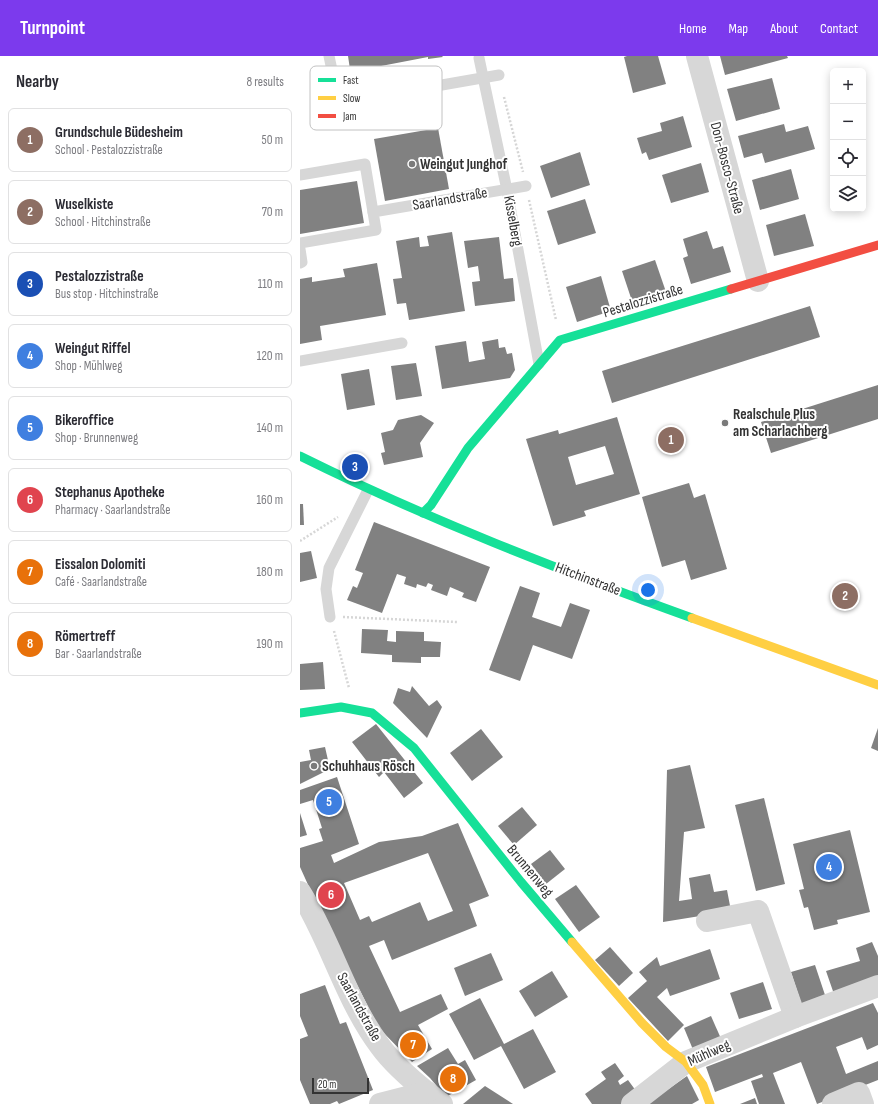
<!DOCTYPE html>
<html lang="en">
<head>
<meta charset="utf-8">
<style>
	:root { --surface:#fff; --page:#f7f7f7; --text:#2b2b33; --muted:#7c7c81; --line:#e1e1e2; --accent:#7c3aed }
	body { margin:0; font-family:"Sofia Sans Condensed",sans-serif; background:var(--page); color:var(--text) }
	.controls { position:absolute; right:12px; top:12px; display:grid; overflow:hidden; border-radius:6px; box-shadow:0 2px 10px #0003 }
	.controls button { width:36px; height:36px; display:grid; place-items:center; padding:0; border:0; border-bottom:1px solid var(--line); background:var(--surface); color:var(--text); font:20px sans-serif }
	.scale { position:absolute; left:12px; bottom:10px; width:57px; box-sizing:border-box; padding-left:4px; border:2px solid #333; border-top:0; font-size:11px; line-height:14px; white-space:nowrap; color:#333; -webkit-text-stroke:3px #fff; paint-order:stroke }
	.you { position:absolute; left:348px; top:534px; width:14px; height:14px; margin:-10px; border:3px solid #fff; border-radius:50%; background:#1a73e8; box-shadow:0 0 0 6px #1a73e833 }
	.badge { display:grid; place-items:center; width:26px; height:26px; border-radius:50%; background:var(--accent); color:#fff; font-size:13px; font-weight:700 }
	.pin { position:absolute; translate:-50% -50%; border:2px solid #fff; box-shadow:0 1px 4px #0006 }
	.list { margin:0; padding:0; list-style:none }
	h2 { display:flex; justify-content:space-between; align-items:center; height:52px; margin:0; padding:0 16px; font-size:17px }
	h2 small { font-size:13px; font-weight:400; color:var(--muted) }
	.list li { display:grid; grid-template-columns:26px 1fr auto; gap:12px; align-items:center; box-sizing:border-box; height:64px; margin:0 8px 8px; padding:0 8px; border:1px solid var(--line); border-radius:6px }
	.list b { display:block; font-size:15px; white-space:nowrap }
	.list p { margin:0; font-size:13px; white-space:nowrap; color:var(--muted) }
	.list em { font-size:13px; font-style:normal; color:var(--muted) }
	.icon { flex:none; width:22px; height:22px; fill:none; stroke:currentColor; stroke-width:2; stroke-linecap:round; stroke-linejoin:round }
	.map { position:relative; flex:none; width:578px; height:1048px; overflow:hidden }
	header { display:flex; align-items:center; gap:24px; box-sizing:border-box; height:56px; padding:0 20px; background:var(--accent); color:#fff }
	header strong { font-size:19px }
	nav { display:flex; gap:22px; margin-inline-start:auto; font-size:14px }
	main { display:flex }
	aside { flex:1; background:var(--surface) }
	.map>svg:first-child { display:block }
</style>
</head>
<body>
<header>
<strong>Turnpoint</strong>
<nav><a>Home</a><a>Map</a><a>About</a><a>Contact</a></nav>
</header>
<main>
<aside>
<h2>Nearby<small>8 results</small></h2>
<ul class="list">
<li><span class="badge" style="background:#8d6e63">1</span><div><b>Grundschule Büdesheim</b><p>School · Pestalozzistraße</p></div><em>50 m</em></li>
<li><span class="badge" style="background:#8d6e63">2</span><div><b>Wuselkiste</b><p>School · Hitchinstraße</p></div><em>70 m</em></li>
<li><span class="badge" style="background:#1a4fb4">3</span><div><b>Pestalozzistraße</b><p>Bus stop · Hitchinstraße</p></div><em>110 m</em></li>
<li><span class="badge" style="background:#3f7fe0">4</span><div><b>Weingut Riffel</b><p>Shop · Mühlweg</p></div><em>120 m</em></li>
<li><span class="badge" style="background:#3f7fe0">5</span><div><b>Bikeroffice</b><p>Shop · Brunnenweg</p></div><em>140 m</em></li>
<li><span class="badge" style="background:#e0444e">6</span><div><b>Stephanus Apotheke</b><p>Pharmacy · Saarlandstraße</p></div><em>160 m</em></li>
<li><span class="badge" style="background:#e8710a">7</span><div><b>Eissalon Dolomiti</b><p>Café · Saarlandstraße</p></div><em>180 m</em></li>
<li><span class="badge" style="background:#e8710a">8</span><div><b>Römertreff</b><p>Bar · Saarlandstraße</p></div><em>190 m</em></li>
</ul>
</aside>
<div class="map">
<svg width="578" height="1048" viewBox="0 0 578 1048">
	<rect width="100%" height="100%" fill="#fff"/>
	<g fill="#818181" fill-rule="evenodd">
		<path d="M48,0H142L143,1L128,3V1L81,10L82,13L51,20Z"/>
		<path d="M327,0H358L366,28L333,37L324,1Z"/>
		<path d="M420,0H487L488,2L425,19Z"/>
		<path d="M472,22L480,53L436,65L427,33Z"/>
		<path d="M383,60L392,91L349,104L346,96L342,98L337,82L362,75L360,67Z"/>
		<path d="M484,68L486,76L508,70L515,93L465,107L462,97L444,102L438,80Z"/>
		<path d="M138,72L149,133L85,145L74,83Z"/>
		<path d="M280,96L290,129L251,142L240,110Z"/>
		<path d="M401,107L409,136L371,147L362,119Z"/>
		<path d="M491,113L499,143L460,154L452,124Z"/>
		<path d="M57,125L64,167L0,178V134Z"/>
		<path d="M285,143L296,177L258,189L247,155Z"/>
		<path d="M505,158L514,190L474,200L466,169Z"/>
		<path d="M407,175L413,193L423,190L431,216L391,228L383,202L388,200L383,183Z"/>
		<path d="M152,176L165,255L109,264L106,247L97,248L93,223L102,222L96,185L119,181L120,191L129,190L127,180Z"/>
		<path d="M199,181L204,223L213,222L215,245L175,250L172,226L180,225L178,210L168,212L164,185Z"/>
		<path d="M355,204L366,236L333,248L322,215Z"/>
		<path d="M77,207L86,259L20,270L22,284L0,288V223L12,221V226L45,221L43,213Z"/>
		<path d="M301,220L311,255L277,266L266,231Z"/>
		<path d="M510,250L520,281L312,347L302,315Z"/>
		<path d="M198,283L199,292L205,291L207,298L212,297L215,314L210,322L142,333L135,290L166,285L169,306L185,303L182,286Z"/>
		<path d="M116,307L122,340L96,344L91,310Z"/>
		<path d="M69,313L75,349L47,354L41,318Z"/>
		<path d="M578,329V363L471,397L461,366Z"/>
		<path d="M121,359L134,367L120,387L123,401L84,409L81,397L85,396L81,377L93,374L98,364Z"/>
		<path d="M317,361L340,438L284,455L286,460L253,470L226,383L258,374L259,378ZM305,390L314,418L276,429L268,401Z"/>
		<path d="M389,427L394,442L405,438L427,513L391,524L385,504L362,511L342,441Z"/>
		<path d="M0,448H3L4,469H0Z"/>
		<path d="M74,466L190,511L176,546L162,541L164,537L150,531L147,540L131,534L133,529L128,527L126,531L117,528L116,532L104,528L106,521L97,518L82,557L47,544L53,530L57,532L63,517L55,514Z"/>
		<path d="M11,495L17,522L0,526V497Z"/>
		<path d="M220,530L240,537L232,561L261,571L270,547L290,554L272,603L233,589L220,625L189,614Z"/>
		<path d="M62,573L88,574L87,585L96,586V575L124,576V585L141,586L140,601H121V607L92,606V599L61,597Z"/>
		<path d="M23,606L25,633L0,634V608Z"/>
		<path d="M112,630L129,650L137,644L142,651L127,682L93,647L98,632L110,636Z"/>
		<path d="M76,668L123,727L104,742L84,716L79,721L52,686Z"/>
		<path d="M578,672V695L571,692Z"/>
		<path d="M181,673L203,701L172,725L150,697Z"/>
		<path d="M25,691L30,713L0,728V706L11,704L9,694Z"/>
		<path d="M390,709L405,772L384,776L379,845L392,843L389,822L410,818L414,836L427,834L431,855L363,866L367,714Z"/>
		<path d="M37,721L59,788L31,799L34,807L79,786L122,780L158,767L189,840L169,848L177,870L92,904L84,884L69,890L100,956L141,938L148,953L118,969L132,993L112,1006L79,972L24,864L0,811V792L23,785L19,773L22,772L13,744L0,748V734ZM128,797L153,855L128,865L120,846L72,866L69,860L60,864L44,827Z"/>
		<path d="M464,742L485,828L456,835L435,749Z"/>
		<path d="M222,751L237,769L214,789L198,770Z"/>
		<path d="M0,757L7,779L0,781Z"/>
		<path d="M550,774L570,856L537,864L538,868L514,874L508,851L504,852L499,834L504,833L493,788Z"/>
		<path d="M250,794L265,813L246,828L231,808Z"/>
		<path d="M276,829L300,861L279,876L255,843Z"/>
		<path d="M572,886L578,900V925L535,941L526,915L560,905L556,892Z"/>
		<path d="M310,891L333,917L319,930L295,904Z"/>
		<path d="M410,893L420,923L370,940L367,932L357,941L384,969L368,985L328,942L347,925L339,916L357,901L360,910Z"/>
		<path d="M191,897L203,924L165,940L154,912Z"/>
		<path d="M515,909L526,942L502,950L491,916Z"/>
		<path d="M252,915L268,941L235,961L219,935Z"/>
		<path d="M463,926L472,953L439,963L430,937Z"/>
		<path d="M25,929L40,968L46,966L73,1034L39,1048L37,1045L30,1048H10L0,1024V983L8,980L0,960V938Z"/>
		<path d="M180,942L204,988L233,973L256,1016L224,1033L201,990L174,1004L149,958Z"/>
		<path d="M573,947L578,957V989L567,994L562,981L536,991L546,1018L578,1005V1024L517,1048L501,1006L473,1017L485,1048H459L451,1025L463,1021L462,1018L415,1036L406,1011Z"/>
		<path d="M411,960L422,985L394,996L384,972Z"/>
		<path d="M148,992L158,1008L165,1004L176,1024L146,1041L130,1022L117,1010Z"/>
		<path d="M315,1007L324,1020L318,1025L320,1029L328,1024L339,1039L326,1048H292L285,1038L306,1023L301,1016Z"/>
		<path d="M387,1020L399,1044L392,1048H347Z"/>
		<path d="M185,1030L213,1048H163Z"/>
		<path d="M455,1042L457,1048H440Z"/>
	</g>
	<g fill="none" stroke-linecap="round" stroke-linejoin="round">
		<g stroke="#d6d6d6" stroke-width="2.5" stroke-dasharray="2 2" stroke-linecap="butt">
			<path d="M204,41L223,116"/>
			<path d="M229,144L256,264"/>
			<path d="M0,485L38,461"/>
			<path d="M43,561L157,566"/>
			<path d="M34,575L49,632"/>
		</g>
		<g stroke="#d7d7d7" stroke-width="11">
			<path d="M29,0L39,47L199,19"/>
			<path d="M179,2L207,134L239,308"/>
			<path d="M0,119L65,108L73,156"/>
			<path d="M0,187L76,174L73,156L226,130"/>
			<path d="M0,193L2,206L0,207"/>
			<path d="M0,305L102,287"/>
			<path d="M30,561L26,533L29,512L68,434"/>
		</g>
		<g stroke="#d7d7d7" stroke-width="22">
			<path d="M397,0L458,225"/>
			<path d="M0,836C31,885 45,943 80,990C95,1011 121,1032 142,1048"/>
			<path d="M407,865L458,855L495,961"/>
			<path d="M80,1048L127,1036"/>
			<path d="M332,1048L386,1006L495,961L578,930"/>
			<path d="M533,1048L559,1037L563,1048"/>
		</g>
		<g stroke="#16e098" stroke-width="9">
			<path d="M0,400C127,463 259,514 392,562"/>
			<path d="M123,457L131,449L168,392L260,284L431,233"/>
			<path d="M0,657L41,651L72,657L114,692L221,826L272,886"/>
		</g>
		<g stroke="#ffcf43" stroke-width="9">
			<path d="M392,562L578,629"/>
			<path d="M272,886L342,967L366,991L386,1006L403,1029L410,1048"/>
		</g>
		<path stroke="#f24e42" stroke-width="9" d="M431,233L578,189"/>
	</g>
	<g fill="#7a7a7a" stroke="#fff" stroke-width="1.5">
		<circle cx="112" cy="108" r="4"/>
		<circle cx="425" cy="367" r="4"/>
		<circle cx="14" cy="710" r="4"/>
	</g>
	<g text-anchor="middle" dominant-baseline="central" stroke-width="4" stroke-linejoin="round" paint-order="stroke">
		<g font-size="15" font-weight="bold" fill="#333" stroke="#fff" text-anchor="start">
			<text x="120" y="108">Weingut Junghof</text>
			<text x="433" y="358">Realschule Plus<tspan x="433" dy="17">am Scharlachberg</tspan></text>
			<text x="22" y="710">Schuhhaus Rösch</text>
		</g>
		<g font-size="15" fill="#333" stroke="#fff">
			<text transform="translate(427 112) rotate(75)">Don-Bosco-Straße</text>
			<text transform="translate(150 143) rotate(-10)">Saarlandstraße</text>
			<text transform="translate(213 165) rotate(80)">Kisselberg</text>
			<text transform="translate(343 245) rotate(-17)">Pestalozzistraße</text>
			<text transform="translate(288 523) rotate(21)">Hitchinstraße</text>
			<text transform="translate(230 815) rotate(50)">Brunnenweg</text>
			<text transform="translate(59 951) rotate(61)">Saarlandstraße</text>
			<text transform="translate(409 997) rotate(-24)">Mühlweg</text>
		</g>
	</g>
	<rect x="10" y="10" width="132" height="64" rx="6" fill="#fff" stroke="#c2c2c2" stroke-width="1"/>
	<rect x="18" y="22" width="18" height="4" fill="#16e098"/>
	<rect x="18" y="40" width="18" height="4" fill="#ffcf43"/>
	<rect x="18" y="58" width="18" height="4" fill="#f24e42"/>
	<g font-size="11" fill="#333">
		<text x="43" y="28">Fast</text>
		<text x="43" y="46">Slow</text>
		<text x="43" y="64">Jam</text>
	</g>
</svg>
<div class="controls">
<button>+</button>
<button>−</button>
<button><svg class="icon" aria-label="locate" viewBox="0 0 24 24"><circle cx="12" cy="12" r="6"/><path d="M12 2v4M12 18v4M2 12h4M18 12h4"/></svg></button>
<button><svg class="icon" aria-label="layers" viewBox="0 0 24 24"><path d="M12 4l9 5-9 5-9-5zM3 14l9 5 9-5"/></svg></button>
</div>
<div class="scale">20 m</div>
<div class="you"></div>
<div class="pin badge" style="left:371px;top:384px;background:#8d6e63">1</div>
<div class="pin badge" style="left:545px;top:540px;background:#8d6e63">2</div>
<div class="pin badge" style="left:55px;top:411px;background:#1a4fb4">3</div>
<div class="pin badge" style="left:529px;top:811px;background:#3f7fe0">4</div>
<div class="pin badge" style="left:29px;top:746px;background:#3f7fe0">5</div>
<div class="pin badge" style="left:31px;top:839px;background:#e0444e">6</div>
<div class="pin badge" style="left:113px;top:989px;background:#e8710a">7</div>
<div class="pin badge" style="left:153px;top:1023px;background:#e8710a">8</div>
</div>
</main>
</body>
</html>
